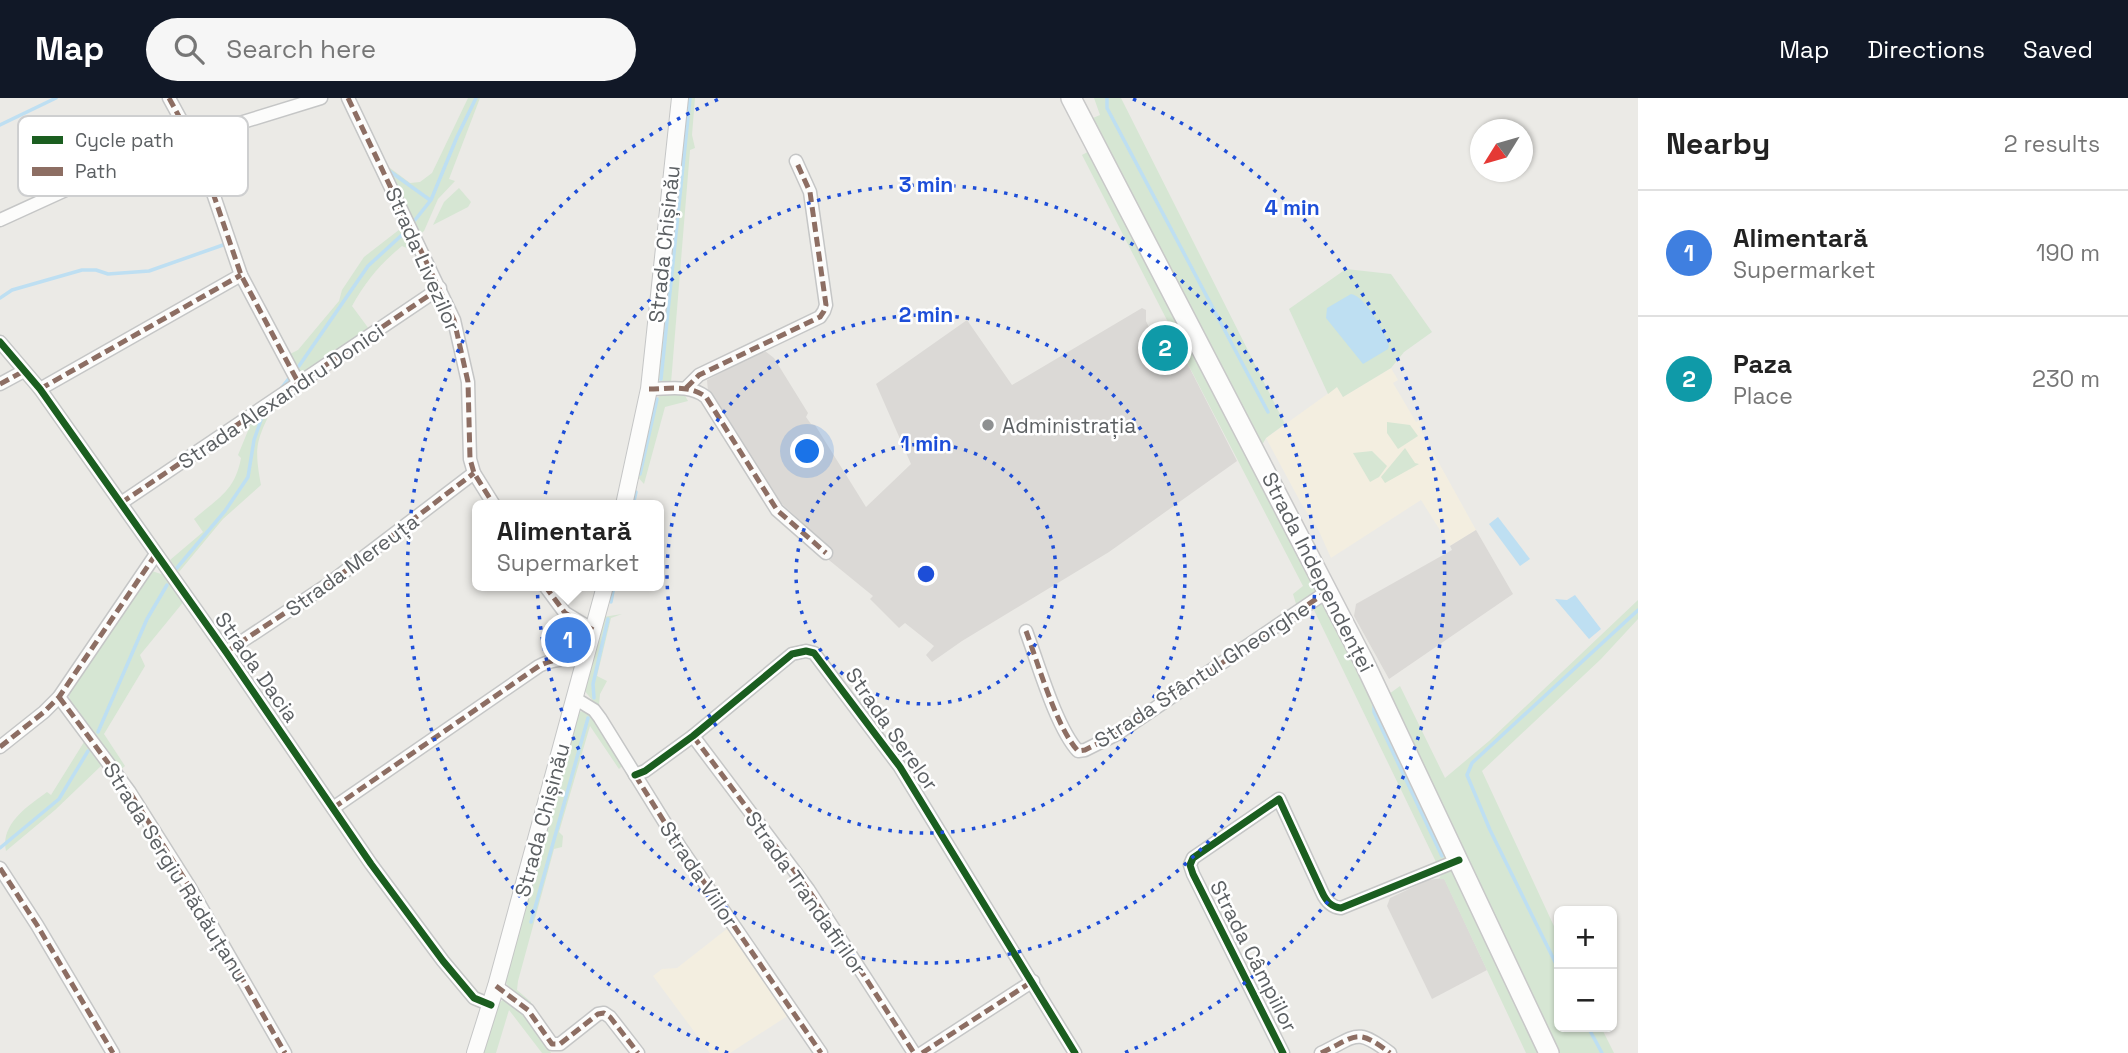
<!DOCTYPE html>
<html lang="en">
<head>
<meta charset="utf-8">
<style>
	:root { --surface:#fff; --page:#f6f6f6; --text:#222; --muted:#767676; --line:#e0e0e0; --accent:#111827 }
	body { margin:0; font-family:"Space Grotesk",sans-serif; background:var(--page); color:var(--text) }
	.controls { position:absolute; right:21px; bottom:21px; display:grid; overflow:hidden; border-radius:10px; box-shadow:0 2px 5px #0004 }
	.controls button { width:63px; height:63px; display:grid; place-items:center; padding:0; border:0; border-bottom:2px solid var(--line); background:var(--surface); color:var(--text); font:35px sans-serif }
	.compass { position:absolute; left:1470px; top:21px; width:63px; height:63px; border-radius:50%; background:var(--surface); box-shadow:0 2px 5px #0004; rotate:233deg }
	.you { position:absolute; left:808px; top:354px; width:24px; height:24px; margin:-18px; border:5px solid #fff; border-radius:50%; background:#1a73e8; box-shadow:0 0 0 10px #1a73e833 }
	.badge { display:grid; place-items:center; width:46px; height:46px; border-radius:50%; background:var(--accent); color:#fff; font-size:23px; font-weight:700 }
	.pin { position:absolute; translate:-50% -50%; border:4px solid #fff; box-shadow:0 2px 7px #0006 }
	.popup { position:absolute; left:472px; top:402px; width:192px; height:91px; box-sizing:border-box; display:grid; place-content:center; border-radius:10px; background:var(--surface); filter:drop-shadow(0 2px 5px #0005); font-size:23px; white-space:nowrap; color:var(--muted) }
	.popup b { font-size:26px; color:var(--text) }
	.popup::after { content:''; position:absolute; left:50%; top:100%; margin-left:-14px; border:14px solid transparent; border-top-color:var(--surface) }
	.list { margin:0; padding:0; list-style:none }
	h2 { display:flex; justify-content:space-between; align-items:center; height:91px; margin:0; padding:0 28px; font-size:30px }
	h2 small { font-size:23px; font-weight:400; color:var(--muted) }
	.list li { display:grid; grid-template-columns:46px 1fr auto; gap:21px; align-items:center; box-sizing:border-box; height:126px; padding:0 28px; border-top:2px solid var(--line) }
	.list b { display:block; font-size:26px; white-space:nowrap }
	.list p { margin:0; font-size:23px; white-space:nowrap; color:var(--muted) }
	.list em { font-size:23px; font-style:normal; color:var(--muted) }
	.icon { flex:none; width:38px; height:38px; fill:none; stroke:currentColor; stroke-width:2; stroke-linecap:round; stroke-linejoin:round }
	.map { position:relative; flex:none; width:1638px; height:955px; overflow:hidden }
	header { display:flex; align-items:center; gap:42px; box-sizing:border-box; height:98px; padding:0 35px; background:var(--accent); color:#fff }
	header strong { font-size:33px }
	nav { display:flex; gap:38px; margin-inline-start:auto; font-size:24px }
	.search { width:490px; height:63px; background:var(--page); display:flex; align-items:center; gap:18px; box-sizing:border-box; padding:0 24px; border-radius:38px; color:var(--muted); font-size:26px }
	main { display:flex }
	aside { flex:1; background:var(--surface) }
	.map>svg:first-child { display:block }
</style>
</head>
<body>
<header>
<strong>Map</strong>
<div class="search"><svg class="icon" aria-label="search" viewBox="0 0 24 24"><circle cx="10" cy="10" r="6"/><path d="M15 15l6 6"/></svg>Search here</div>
<nav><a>Map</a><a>Directions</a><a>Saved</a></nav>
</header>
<main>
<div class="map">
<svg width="1638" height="955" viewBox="0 0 1638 955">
	<rect width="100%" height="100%" fill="#ebeae6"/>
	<g fill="#f3eee0">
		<path d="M1391,270L1398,282L1393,285L1416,324L1420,322L1423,326L1419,329L1476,432L1450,448L1421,402L1331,460L1318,431L1301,405L1266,340L1337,289L1343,299Z"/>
		<path d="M728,830L789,917L730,955H710L653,878L662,871L677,870Z"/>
	</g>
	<g fill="#dbd9d6">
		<path d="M1142,210L1146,212V223L1162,256L1179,249L1237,363L1109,454L962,543L932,564L926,557L934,548L905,525L899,530L870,501L873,498L824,458L830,450L768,393L708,293L707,282L758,255L765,253L774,260L808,315L806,319L811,326L815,327L866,409L911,366L876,286L967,222L1012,287Z"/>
		<path d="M1476,432L1513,496L1389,581L1354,518L1356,506L1452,452L1450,448Z"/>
		<path d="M1444,780L1487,872L1432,901L1387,808L1390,800L1428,782Z"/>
	</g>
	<g fill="#d6e6d3">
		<path d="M468,0H480L449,81L455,83L438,101L424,133L419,137L386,73L390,70L410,85L420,84L432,75Z"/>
		<path d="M686,0H695L692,37L695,50L690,52L671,285H663L656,280Z"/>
		<path d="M1077,0H1082L1093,20L1100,17L1094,0H1121L1285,326L1266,340L1262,347L1260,348Z"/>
		<path d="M1093,51L1181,222L1170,228L1082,57Z"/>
		<path d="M459,90L471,104L468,109L433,127L444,104Z"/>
		<path d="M404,128L413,146L411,152L402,148C380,166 366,183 352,208L369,231L304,278L288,257L298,252L339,203L342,192L364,159Z"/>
		<path d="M1346,171L1391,176L1432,234L1404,254L1391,270L1343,299L1337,289L1328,296L1289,211Z"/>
		<path d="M1184,228L1321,493L1297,509L1293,496L1303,488L1179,249L1172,252L1168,244L1158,248L1156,243Z"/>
		<path d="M663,296H684L688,303L665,309L644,386L636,377L654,302Z"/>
		<path d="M273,309C256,343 254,349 261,387L223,421L179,474L170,462L203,434L194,421C218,400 235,393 241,360L238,357L252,323Z"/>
		<path d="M1387,324L1410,327L1418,338L1398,351L1387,335Z"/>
		<path d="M1405,350L1415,365L1419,366L1385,385L1381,379Z"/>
		<path d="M1372,353L1387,368L1379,379L1370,384L1353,355Z"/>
		<path d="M152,473L167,478L185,502L140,557L145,568L104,636L125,668L119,673L72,611L68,594Z"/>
		<path d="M1638,502V521L1601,561L1482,673L1559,839V929H1601L1614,955H1555L1389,596L1400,588L1445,680L1489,643Z"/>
		<path d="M1327,503L1391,627L1382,632L1425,725L1435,722L1451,758L1436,764L1313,510Z"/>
		<path d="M622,516L611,520L597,578L607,583L600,596L599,607L597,608L584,592L603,519Z"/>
		<path d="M577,613C600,613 614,648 625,665L619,671L590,628L559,734L563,738L562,749L554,751L518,883L517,892L531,904V907L514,895L505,884Z"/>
		<path d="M84,644L102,667L55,712L6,753C0,726 28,708 47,694L51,697Z"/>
		<path d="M1456,769L1542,955H1526L1444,781H1439L1442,775Z"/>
		<path d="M503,902H512L534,925L551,955H542L509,912L496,955H482L498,905Z"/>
	</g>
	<g fill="#bedff2">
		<path d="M1351,196C1365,198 1385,234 1389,248L1388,251L1363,266L1326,220L1327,210Z"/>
		<path d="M1498,419L1530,461L1520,468L1489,426Z"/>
		<path d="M1575,497L1601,531L1589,541L1555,501L1567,502Z"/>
	</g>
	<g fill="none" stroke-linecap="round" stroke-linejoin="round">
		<g stroke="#bedff2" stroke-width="3.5">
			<path d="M1107,0V10L1268,314"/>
			<path d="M0,27L56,0"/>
			<path d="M388,72L430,102"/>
			<path d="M415,122L431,102L457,39L476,0"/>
			<path d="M0,200L12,192L82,172H96L108,176L149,173L223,147"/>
			<path d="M299,268L368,168L403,136"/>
			<path d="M661,281L690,0"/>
			<path d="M279,293L290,279"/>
			<path d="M640,376L657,301"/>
			<path d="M633,407L636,394"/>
			<path d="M176,471L225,413L248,379L254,342L262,319"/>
			<path d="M611,504L614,488"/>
			<path d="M594,600L593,586L608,521"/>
			<path d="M1374,606V614L1442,758"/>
			<path d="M98,634L147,521L167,487"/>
			<path d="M0,750L59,701L88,653"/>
			<path d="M531,824L588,620"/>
			<path d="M1559,872L1490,732L1467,677L1472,665L1638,512"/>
			<path d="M1588,929L1602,955"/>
		</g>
		<g stroke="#c5c6c6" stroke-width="15">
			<g id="minor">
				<path d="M169,0L200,57L241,177L299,286"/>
				<path d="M348,0L454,222L468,284L470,361L474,375L494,407"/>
				<path d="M0,122L138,59L191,40L321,0"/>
				<path d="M0,244L40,291L226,554L371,766L443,863L474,900L491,907"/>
				<path d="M0,286L24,273"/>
				<path d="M686,290L699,277L820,219L824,213L826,207L810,94L796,63"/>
				<path d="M40,291L241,177"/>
				<path d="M649,291C669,291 689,286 706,299L777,412L826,455"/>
				<path d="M121,405L440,190"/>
				<path d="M545,488L565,515L593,532"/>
				<path d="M1026,533C1038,565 1056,629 1078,653L1085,652L1117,636L1328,493"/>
				<path d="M226,554L327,487L474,375"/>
				<path d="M59,599L129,693L189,788L285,955"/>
				<path d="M576,601L594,612L600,620L680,749L821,955"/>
				<path d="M693,638L808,791L914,955"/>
				<path d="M0,649L44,614L59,599L156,456"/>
				<path d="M635,677L645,673L693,638L792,556L806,553L814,555L900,669L1075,955"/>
				<path d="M333,710L539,568C554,560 567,561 584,562"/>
				<path d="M0,770L37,827L113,955"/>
				<path d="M496,888L528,912L552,946H560L598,916L604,915L610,919L638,955"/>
				<path d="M922,955L1033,883"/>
				<path d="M1283,955L1193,776L1190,767L1193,760L1279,701L1322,794C1326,803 1331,809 1341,810L1459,762"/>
				<path d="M1321,955C1357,938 1356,929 1390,955"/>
			</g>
		</g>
		<g stroke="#c5c6c6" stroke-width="18">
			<g id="tertiary">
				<path d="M624,407L649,291L680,0"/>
				<path d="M475,955L496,888L605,488"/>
			</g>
		</g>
		<g stroke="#c8c8c8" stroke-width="22">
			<path id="secondary" d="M1071,0L1364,564L1549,955"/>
		</g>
		<use href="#minor" stroke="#fcfcfb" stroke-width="12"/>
		<use href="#tertiary" stroke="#fcfcfb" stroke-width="16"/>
		<use href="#secondary" stroke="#fcfcfb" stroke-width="19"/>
		<g stroke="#8d6e63" stroke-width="5" stroke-dasharray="10 5" stroke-linecap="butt">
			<path d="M169,0L200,57L241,177L299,286"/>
			<path d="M348,0L454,222L468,284L470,361L474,375L494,407"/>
			<path d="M0,286L24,273"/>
			<path d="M686,290L699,277L820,219L824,213L826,207L810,94L796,63"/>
			<path d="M40,291L241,177"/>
			<path d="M649,291C669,291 689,286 706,299L777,412L826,455"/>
			<path d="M121,405L440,190"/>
			<path d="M545,488L565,515L593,532"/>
			<path d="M1026,533C1038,565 1056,629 1078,653L1085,652L1117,636L1328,493"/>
			<path d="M226,554L327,487L474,375"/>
			<path d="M59,599L129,693L189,788L285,955"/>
			<path d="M693,638L808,791L914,955"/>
			<path d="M0,649L44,614L59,599L156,456"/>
			<path d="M635,677L680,749L821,955"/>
			<path d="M333,710L539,568C554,560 567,561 584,562"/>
			<path d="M0,770L37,827L113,955"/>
			<path d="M496,888L528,912L552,946H560L598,916L604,915L610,919L638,955"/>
			<path d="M922,955L1033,883"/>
			<path d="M1321,955C1357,938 1356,929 1390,955"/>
		</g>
		<g stroke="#fff" stroke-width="11">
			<g id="cycleway">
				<path d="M0,244L40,291L226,554L371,766L443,863L474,900L491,907"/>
				<path d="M635,677L645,673L693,638L792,556L806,553L814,555L900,669L1075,955"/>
				<path d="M1283,955L1193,776L1190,767L1193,760L1279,701L1322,794C1326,803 1331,809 1341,810L1459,762"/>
			</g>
		</g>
		<use href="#cycleway" stroke="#1b5e20" stroke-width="7"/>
	</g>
	<g fill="none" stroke="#1d4ed8" stroke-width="3.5" stroke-dasharray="3.5 7">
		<circle cx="926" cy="476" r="130"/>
		<circle cx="926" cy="476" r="259"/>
		<circle cx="926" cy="476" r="389"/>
		<path d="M728 955A518 518 0 0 1 719 1M1133 1A518 518 0 0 1 1124 955"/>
	</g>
	<circle fill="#8e9091" stroke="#fff" stroke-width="2.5" cx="988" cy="327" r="7"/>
	<g text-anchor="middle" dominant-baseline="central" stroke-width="5" stroke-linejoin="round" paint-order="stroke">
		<g font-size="21" fill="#5c6063" stroke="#fff">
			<text transform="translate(664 146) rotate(-84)">Strada Chișinău</text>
			<text transform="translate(423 161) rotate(66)">Strada Livezilor</text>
			<text transform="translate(281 298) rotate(-34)">Strada Alexandru Donici</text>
			<text transform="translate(352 467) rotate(-36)">Strada Mereuța</text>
			<text transform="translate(1318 474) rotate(63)">Strada Independenței</text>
			<text transform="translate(257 569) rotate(55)">Strada Dacia</text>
			<text transform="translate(1202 576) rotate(-33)">Strada Sfântul Gheorghe</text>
			<text transform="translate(892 631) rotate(55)">Strada Serelor</text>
			<text transform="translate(542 722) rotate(-75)">Strada Chișinău</text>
			<text transform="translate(176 774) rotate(58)">Strada Sergiu Rădăuțanu</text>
			<text transform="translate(699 776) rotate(56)">Strada Viilor</text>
			<text transform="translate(806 795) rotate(55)">Strada Trandafirilor</text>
			<text transform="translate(1254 858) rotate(63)">Strada Câmpiilor</text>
		</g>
		<g font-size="21" fill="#5c6063" stroke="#fff" text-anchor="start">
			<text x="1002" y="327">Administrația</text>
		</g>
	</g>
	<rect x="18" y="18" width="230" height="80" rx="10" fill="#fff" stroke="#cecfd0" stroke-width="2"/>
	<rect x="32" y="38" width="31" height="8" fill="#1b5e20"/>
	<rect x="32" y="69" width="31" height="9" fill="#8d6e63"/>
	<g font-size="19" fill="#5c6063">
		<text x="75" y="49">Cycle path</text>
		<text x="75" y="80">Path</text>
	</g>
	<circle cx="926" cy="476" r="10" fill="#1d4ed8" stroke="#fff" stroke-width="3.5"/>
	<g font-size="21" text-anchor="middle" font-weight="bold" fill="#1d4ed8" stroke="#fff" stroke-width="5" stroke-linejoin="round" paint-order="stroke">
		<text x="926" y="94">3 min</text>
		<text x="1292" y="117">4 min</text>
		<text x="926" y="224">2 min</text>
		<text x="926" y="353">1 min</text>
	</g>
</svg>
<div class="controls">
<button>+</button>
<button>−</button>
</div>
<svg class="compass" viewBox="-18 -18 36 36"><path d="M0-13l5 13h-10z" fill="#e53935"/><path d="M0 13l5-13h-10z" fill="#767676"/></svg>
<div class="you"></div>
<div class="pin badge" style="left:568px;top:542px;background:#3f7fe0">1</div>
<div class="popup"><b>Alimentară</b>Supermarket</div>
<div class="pin badge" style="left:1165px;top:250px;background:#0f9aa8">2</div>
</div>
<aside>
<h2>Nearby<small>2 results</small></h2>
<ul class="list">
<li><span class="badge" style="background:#3f7fe0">1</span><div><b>Alimentară</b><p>Supermarket</p></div><em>190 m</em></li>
<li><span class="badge" style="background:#0f9aa8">2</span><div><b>Paza</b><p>Place</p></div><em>230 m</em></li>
</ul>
</aside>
</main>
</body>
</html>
